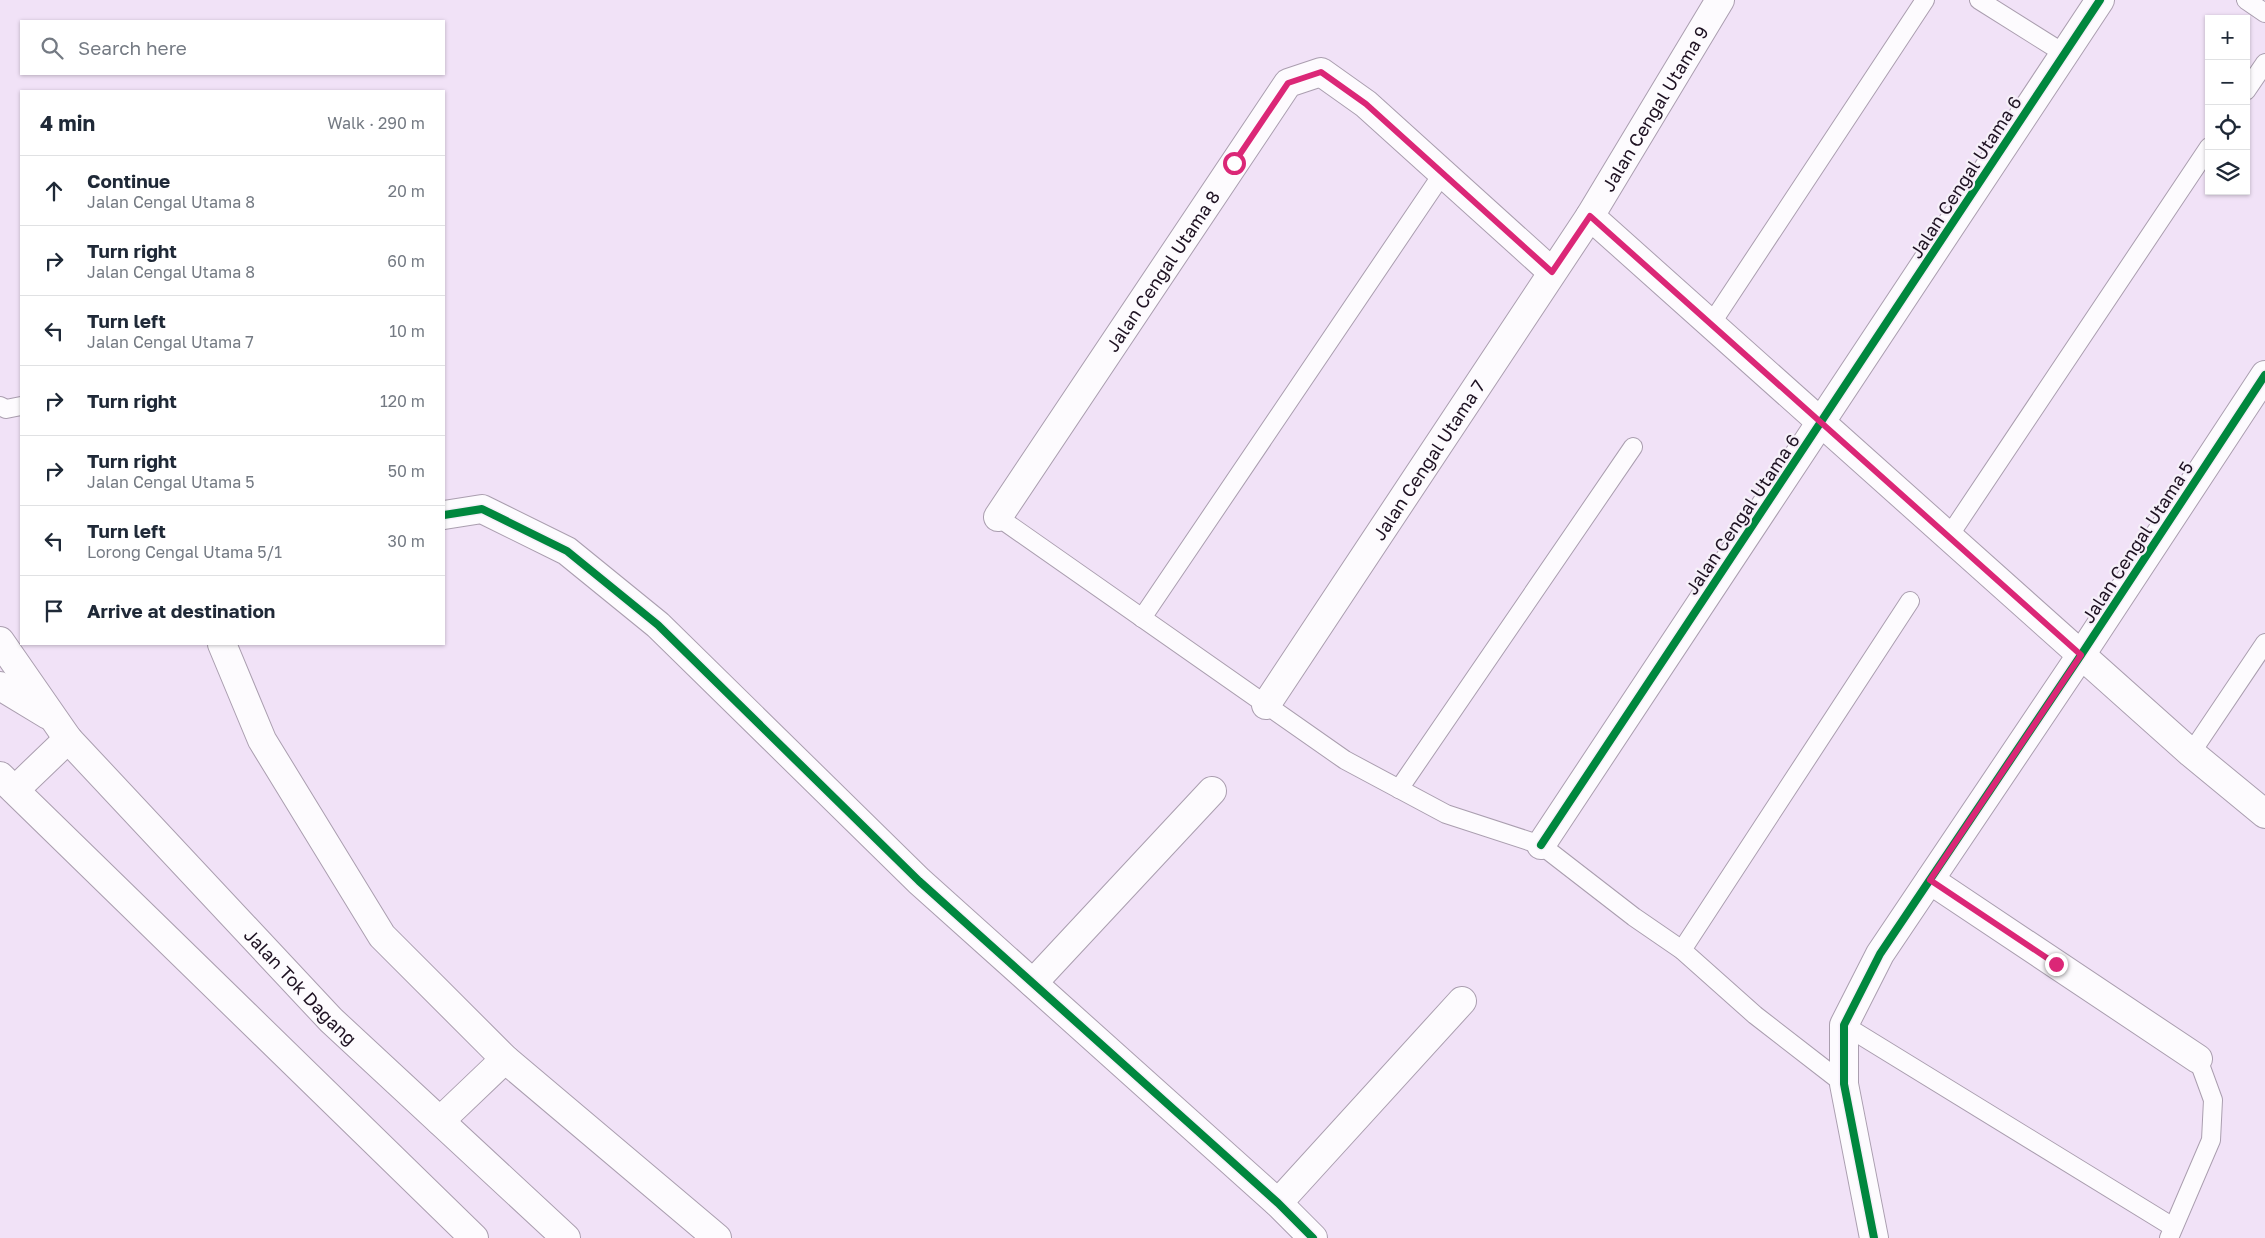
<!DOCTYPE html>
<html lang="en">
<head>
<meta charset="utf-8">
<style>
	:root { --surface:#fff; --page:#f2f2f3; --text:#1f2937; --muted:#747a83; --line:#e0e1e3 }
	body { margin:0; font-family:"Golos Text",sans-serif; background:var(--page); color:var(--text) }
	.controls { position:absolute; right:15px; top:15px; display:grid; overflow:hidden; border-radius:0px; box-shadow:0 1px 4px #0004 }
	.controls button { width:45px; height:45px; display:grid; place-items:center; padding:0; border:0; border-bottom:1px solid var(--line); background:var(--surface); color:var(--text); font:25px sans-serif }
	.stop { position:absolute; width:15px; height:15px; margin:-11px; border:4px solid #db2777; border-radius:50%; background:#fff }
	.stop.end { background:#db2777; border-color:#fff; box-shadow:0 1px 5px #0008 }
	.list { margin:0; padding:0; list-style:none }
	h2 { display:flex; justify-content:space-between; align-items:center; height:65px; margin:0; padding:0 20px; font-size:21px }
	h2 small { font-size:16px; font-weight:400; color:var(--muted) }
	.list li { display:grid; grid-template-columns:32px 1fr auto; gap:15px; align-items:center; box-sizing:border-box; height:70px; padding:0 20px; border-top:1px solid var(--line) }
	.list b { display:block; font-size:19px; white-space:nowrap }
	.list p { margin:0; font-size:16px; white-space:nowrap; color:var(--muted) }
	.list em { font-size:16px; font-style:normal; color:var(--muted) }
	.icon { flex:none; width:28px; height:28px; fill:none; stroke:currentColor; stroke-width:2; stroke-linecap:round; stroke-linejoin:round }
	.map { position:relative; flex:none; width:2265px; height:1238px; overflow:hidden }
	.search { position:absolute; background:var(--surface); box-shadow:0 1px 4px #0004; left:20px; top:20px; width:425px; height:55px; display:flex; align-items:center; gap:12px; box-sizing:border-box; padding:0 18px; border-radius:0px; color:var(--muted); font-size:19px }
	.panel { position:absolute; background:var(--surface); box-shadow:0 1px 4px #0004; left:20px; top:90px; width:425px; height:555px; border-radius:0px }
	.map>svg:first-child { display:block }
</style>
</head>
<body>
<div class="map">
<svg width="2265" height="1238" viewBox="0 0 2265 1238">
	<rect width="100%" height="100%" fill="#f1e2f7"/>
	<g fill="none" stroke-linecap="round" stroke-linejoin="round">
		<g stroke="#aa9eaf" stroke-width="20">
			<g id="lane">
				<path d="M1979,0L2065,54"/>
				<path d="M2246,0L2265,13"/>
				<path d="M2246,91L2265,63"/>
				<path d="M1711,324L1925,0"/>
				<path d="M0,406L6,409L21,406"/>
				<path d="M998,517L1345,760L1446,814L1541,845L1634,917L1682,950L1755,1015L1844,1084"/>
				<path d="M1949,536L2209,147"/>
				<path d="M1142,618L1443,173"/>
				<path d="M2191,753L2265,643"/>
				<path d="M1399,789L1633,447"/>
				<path d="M1682,950L1910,601"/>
				<path d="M1844,1025L2173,1227"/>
				<path d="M2169,1238L2211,1140L2213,1100L2198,1059"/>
			</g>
		</g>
		<g stroke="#aa9eaf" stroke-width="30">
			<g id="street">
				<path d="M1590,216L2191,753L2265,814"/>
				<path d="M444,515L482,509L567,551L658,625L919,881L1278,1203L1313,1238"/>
				<path id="s1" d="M998,517L1288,83L1321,72L1366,104L1552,272"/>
				<path d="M222,644L262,740L382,936L505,1059L717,1238"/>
				<path id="s2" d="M1266,705L1590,216L1720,0"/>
				<path d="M0,776L474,1238"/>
				<path d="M15,790L68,739"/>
				<path d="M1541,845L2100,0"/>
				<path d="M1930,880L2198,1059"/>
				<path d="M1033,983L1212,791"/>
				<path d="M440,1121L505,1059"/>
				<path d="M1278,1203L1462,1001"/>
				<path d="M1874,1238L1844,1084V1025L1880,954L2081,655L2265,375"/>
			</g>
		</g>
		<g stroke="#aa9eaf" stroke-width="30">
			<g id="secondary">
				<path id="s3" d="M0,641L68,739L331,1020L566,1238"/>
				<path d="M0,686L48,715"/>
			</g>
		</g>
		<use href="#lane" stroke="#fdfbfe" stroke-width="18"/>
		<use href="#street" stroke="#fdfbfe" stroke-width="28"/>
		<use href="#secondary" stroke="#fdfbfe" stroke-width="28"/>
		<g stroke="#f6f0f9" stroke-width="11">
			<g id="cycleway">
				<path d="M444,515L482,509L567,551L658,625L919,881L1278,1203L1313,1238"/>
				<path d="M1541,845L2100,0"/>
				<path d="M1874,1238L1844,1084V1025L1880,954L2081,655L2265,375"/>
			</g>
		</g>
		<use href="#cycleway" stroke="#00873e" stroke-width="8"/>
	</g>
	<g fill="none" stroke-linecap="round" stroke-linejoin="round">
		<path stroke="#db2777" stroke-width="6" d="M1234,163L1288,83L1321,72L1366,104L1552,272L1590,216L2081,655L1930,880L2056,964"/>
	</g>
	<g text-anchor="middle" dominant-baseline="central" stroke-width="4.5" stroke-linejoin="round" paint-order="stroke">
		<g font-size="18" fill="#1e1222" stroke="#f6f0f9">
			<text stroke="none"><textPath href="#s2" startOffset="712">Jalan Cengal Utama 9</textPath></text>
			<text transform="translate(1965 177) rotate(-57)">Jalan Cengal Utama 6</text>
			<text stroke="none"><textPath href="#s1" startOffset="296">Jalan Cengal Utama 8</textPath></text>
			<text stroke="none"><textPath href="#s2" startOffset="294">Jalan Cengal Utama 7</textPath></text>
			<text transform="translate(1742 514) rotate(-56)">Jalan Cengal Utama 6</text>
			<text transform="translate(2137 542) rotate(-57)">Jalan Cengal Utama 5</text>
			<text stroke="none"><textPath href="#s3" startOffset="459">Jalan Tok Dagang</textPath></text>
		</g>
	</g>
</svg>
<div class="controls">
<button>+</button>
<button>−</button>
<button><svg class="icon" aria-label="locate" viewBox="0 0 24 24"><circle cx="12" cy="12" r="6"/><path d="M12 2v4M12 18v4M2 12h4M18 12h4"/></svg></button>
<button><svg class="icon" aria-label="layers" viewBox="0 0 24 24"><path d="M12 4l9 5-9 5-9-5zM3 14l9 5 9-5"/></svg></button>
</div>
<div class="stop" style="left:1234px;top:163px"></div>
<div class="stop end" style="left:2056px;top:964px"></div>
<div class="search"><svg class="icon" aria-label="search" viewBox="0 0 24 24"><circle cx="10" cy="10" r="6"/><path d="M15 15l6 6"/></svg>Search here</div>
<section class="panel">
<h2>4 min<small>Walk · 290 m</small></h2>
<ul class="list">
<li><svg class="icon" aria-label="ahead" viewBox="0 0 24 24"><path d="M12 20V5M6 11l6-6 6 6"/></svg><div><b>Continue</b><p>Jalan Cengal Utama 8</p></div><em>20 m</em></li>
<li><svg class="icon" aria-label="right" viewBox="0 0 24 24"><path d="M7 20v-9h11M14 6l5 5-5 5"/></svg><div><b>Turn right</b><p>Jalan Cengal Utama 8</p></div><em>60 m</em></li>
<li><svg class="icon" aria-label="left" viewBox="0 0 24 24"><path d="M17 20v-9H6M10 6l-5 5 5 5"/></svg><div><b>Turn left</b><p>Jalan Cengal Utama 7</p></div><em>10 m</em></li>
<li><svg class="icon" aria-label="right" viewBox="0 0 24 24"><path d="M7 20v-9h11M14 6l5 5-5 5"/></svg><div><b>Turn right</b></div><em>120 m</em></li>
<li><svg class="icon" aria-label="right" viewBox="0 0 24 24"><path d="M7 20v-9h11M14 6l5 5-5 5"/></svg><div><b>Turn right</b><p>Jalan Cengal Utama 5</p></div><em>50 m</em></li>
<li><svg class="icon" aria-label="left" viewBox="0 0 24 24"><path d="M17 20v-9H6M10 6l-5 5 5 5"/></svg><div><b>Turn left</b><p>Lorong Cengal Utama 5/1</p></div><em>30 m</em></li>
<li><svg class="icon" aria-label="arrive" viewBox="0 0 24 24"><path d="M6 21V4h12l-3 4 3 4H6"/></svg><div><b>Arrive at destination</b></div></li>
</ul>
</section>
</div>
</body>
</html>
